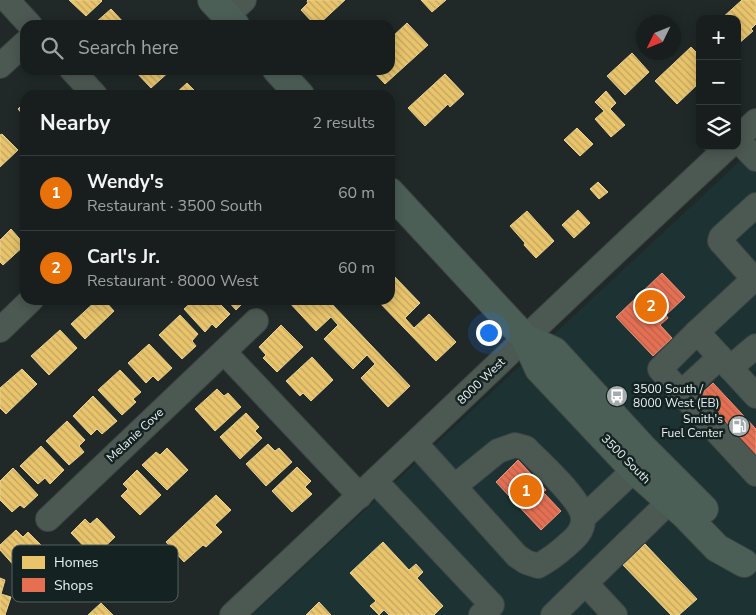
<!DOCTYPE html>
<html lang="en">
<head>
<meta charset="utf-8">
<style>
	:root { --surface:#181e1e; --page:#252b2b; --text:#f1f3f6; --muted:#9fa2a4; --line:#363c3c; --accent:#2563eb }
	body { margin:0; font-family:"Nunito Sans",sans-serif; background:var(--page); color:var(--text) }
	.controls { position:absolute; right:15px; top:15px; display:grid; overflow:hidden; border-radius:10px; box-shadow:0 2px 12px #0003 }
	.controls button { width:45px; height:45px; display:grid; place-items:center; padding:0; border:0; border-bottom:1px solid var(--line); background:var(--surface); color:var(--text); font:25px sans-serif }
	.compass { position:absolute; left:636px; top:15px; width:45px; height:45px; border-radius:50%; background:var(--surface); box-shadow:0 2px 12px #0003; rotate:227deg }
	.you { position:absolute; left:488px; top:332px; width:18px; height:18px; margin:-12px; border:4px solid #fff; border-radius:50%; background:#1a73e8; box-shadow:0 0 0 8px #1a73e833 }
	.badge { display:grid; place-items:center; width:32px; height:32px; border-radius:50%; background:var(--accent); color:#fff; font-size:16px; font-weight:700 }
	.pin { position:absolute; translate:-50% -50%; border:2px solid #fff; box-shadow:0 1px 5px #0006 }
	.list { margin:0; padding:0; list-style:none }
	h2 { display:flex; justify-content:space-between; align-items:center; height:65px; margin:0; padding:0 20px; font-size:21px }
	h2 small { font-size:16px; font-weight:400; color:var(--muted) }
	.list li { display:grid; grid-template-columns:32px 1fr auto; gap:15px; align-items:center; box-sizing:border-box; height:75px; padding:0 20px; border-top:1px solid var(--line) }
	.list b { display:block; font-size:19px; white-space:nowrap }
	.list p { margin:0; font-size:16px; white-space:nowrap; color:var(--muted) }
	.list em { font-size:16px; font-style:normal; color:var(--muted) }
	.icon { flex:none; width:28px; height:28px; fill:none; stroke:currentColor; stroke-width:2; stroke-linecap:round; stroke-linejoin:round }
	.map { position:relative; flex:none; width:756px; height:615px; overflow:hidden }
	.search { position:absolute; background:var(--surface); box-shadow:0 2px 12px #0003; left:20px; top:20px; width:375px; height:55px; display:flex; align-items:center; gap:12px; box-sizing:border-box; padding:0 18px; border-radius:15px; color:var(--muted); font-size:19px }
	.panel { position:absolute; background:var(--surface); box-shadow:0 2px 12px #0003; left:20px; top:90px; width:375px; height:215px; border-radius:15px }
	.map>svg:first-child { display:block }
</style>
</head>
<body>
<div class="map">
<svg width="756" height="615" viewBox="0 0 756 615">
	<defs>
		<pattern id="homes-back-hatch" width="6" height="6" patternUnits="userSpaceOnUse" patternTransform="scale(1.25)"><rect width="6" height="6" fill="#e9c46a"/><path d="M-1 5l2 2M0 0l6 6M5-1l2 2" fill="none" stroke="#c0a562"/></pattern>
		<pattern id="shops-back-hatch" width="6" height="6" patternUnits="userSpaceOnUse" patternTransform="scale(1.25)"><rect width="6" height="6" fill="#e76f51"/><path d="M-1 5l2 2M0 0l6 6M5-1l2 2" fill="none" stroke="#b7644f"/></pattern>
	</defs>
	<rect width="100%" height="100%" fill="#202828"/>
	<path fill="#1d3232" d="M756,146V615H252Z"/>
	<g fill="url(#homes-back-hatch)" stroke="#e9d293">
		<path d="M69,0H101L102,1L86,16Z"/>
		<path d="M308,0H345L318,25H315L301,10L308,3L307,1Z"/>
		<path d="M421,0H446L432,12Z"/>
		<path d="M742,0H756V24L751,29L753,31L737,45V19H721Z"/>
		<path d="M111,9L126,25H97L95,23Z"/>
		<path d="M407,23L428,45L385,84L372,70H390V47L395,42L391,38Z"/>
		<path d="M691,47L700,56V82L677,104L655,81Z"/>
		<path d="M632,53L649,72L625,95L607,76Z"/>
		<path d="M134,70H171L151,88Z"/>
		<path d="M445,74L464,94L450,107L448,104L425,126L408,108Z"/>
		<path d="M187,83L199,95H174Z"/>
		<path d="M606,91L616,103L610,109L625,125L611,137L595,119L604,111L595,102Z"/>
		<path d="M25,102V117L18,109Z"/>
		<path d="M577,128L593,144L580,156L564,140Z"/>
		<path d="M2,134L18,150L0,167V135Z"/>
		<path d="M598,182L608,192L599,199L590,189Z"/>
		<path d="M578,210L590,223L574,238L562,225Z"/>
		<path d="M527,211L554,241L536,258L524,245L525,243L510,226Z"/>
		<path d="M11,229L25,245L3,265L0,262V240Z"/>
		<path d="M393,275L420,303L405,318L414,328L429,314L456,342L436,361L377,300H390V278Z"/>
		<path d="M97,300H104L114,311L85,339L71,324Z"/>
		<path d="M194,300H216L230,314L216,328L212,324L205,332L184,309Z"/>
		<path d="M227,300H246L236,310Z"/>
		<path d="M287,300H328L410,386L388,407L361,378L375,364L367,355L353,369L324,339L338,325L331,317L316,331Z"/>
		<path d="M180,315L198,334L192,341L196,346L182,359L159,335Z"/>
		<path d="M281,325L303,347L277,372L263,358L266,355L259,347Z"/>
		<path d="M60,330L77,348L49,375L31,356Z"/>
		<path d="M149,344L172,368L158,381L153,376L146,383L128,363Z"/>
		<path d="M312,357L333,380L311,401L303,393L300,396L286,381Z"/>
		<path d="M22,369L37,384L6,414L0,408V388Z"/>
		<path d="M120,370L141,392L133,399L136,402L122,415L98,390Z"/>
		<path d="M217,389L224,396L228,393L241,407L215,431L195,409Z"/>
		<path d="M93,396L117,421L102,434L97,429L91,435L73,416Z"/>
		<path d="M246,413L259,427L255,431L262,438L240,459L220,437Z"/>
		<path d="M67,421L85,440L79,446L84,452L69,465L46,441Z"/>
		<path d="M268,444L275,451L279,448L292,462L266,486L246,464Z"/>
		<path d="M41,446L64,470L50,484L45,478L38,484L20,466Z"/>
		<path d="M167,448L188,470L167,490L142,465L156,452L160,455Z"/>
		<path d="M297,467L311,481L305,487L312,494L292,512L272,491Z"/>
		<path d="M13,468L38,495L24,508L20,505L12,512L0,500V481Z"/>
		<path d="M137,470L161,495L140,515L121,496L128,489L123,484Z"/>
		<path d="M216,495L231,510L215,525L222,532L206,547L203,545L184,562L166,542Z"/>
		<path d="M97,518L115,537L94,557L71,533L85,519L90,524Z"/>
		<path d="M16,530L23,537L28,532L42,546L17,569L0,550V545Z"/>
		<path d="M383,542L409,570L416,564L423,572L417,578L443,606L434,615H389L384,610L379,615L370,606L376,601L350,573Z"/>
		<path d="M645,544L697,599L679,615H671L623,565Z"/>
		<path d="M0,578L5,580L1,594L11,597L5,615H0Z"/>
		<path d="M319,602L331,615H306Z"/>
		<path d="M101,603L113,615H88Z"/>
	</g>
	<g fill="url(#shops-back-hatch)" stroke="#e89681">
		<path d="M662,273L685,297L666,315L668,318L660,325L672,338L653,356L616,317Z"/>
		<path d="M713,383L756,429V457L699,396Z"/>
		<path d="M518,460L546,490L543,492L561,511L541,530L496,482Z"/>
	</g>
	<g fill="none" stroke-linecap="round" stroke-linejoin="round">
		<g stroke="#3d4343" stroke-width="26">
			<g id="minor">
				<path d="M7,0L30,25"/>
				<path d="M227,16L244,0"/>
				<path d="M0,66L25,43"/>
				<path d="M72,70L95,95"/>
				<path d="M737,139L756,159"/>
				<path d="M737,139L756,121"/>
				<path d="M756,277L697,332L756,396"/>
				<path d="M754,279L720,241L721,237L756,205"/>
				<path d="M0,330L31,300"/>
				<path d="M224,352L360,496"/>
				<path d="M720,357L681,393L756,474"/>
				<path d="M730,368L756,346"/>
				<path d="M681,393L660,369L697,332"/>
				<path d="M416,444L517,556L526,562L538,566C549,560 557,554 566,546C574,539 583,532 583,520C584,501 540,463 526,448L515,445L498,451L455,486"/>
				<path d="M376,482L492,605L481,615"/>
				<path d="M583,518L634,470"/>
				<path d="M48,519L256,321"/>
				<path d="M586,584L615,615"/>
				<path d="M232,615C399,460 562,301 729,146"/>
				<path d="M553,615L670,501"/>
			</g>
		</g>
		<g stroke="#3d4343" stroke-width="30">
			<g id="major">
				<path d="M212,0L235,25"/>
				<path d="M277,70L300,95"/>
				<path d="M390,192L525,338L539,369L634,470L685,515L717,548L744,563"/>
				<path d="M525,338L554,351L642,447L704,509"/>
			</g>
		</g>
		<use href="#minor" stroke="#4c5852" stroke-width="24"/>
		<use href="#major" stroke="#4c5f56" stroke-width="28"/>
	</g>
	<defs>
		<g id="bus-disc" transform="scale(1.125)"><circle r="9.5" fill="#a3abab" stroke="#142322"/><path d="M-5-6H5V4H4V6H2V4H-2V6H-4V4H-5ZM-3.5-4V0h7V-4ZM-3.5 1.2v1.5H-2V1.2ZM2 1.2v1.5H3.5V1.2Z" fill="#fff"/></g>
		<g id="fuel-disc" transform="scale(1.125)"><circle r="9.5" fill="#a3abab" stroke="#142322"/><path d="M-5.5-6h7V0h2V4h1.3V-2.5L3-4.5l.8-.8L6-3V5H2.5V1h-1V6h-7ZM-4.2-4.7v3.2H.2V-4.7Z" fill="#fff"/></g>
	</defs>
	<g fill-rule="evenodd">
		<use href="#bus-disc" x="617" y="396"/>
		<use href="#fuel-disc" x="739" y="426"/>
	</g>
	<g text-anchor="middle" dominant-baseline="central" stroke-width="5" stroke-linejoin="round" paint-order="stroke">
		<g font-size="12" fill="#e9f2f2" stroke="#142322">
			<text transform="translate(481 381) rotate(-44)">8000 West</text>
			<text transform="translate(135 435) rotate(-43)">Melanie Cove</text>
			<text transform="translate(626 459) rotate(45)">3500 South</text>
		</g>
		<g font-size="12" fill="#e9f2f2" stroke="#142322" text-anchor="start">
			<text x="633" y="389">3500 South /<tspan x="633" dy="14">8000 West (EB)</tspan></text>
			<text x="723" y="419" text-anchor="end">Smith's<tspan x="723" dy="14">Fuel Center</tspan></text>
		</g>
	</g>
	<rect x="12" y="545" width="166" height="57" rx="8" fill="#142322" stroke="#546160" stroke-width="1"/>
	<rect x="22" y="556" width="23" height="13" fill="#e9c46a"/>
	<rect x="22" y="578" width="23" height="14" fill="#e76f51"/>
	<g font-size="14" fill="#e9f2f2">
		<text x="54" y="567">Homes</text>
		<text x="54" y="590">Shops</text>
	</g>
</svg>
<div class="controls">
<button>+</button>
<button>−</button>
<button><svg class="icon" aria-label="layers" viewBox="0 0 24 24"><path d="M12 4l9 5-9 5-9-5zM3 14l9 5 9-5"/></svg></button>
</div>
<svg class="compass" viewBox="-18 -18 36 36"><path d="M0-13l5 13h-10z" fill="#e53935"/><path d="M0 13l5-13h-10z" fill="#9fa2a4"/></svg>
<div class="you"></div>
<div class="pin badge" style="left:526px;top:491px;background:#e8710a">1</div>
<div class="pin badge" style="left:651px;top:306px;background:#e8710a">2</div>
<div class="search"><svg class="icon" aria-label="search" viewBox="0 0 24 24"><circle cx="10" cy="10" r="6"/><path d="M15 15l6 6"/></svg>Search here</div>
<section class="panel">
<h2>Nearby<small>2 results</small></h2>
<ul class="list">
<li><span class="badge" style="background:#e8710a">1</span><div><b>Wendy's</b><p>Restaurant · 3500 South</p></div><em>60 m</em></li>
<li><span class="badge" style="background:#e8710a">2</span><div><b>Carl's Jr.</b><p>Restaurant · 8000 West</p></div><em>60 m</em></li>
</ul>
</section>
</div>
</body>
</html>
